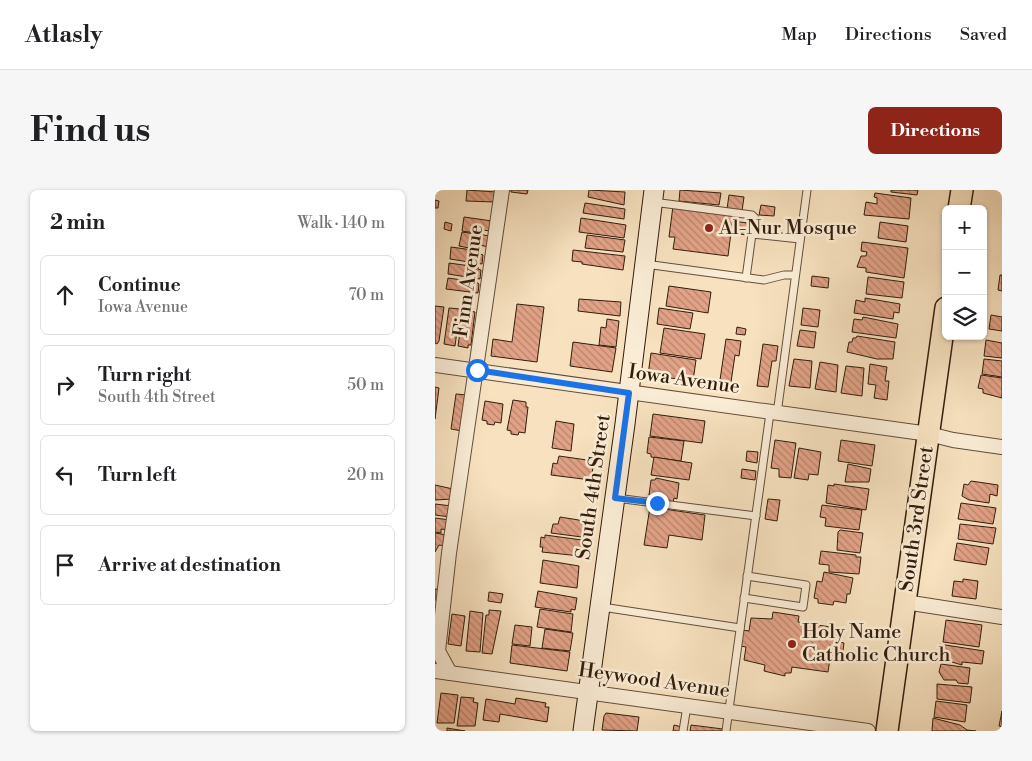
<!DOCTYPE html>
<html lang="en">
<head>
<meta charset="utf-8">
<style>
	:root { --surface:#fff; --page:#f6f6f6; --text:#202124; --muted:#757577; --line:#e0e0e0; --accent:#8f2418 }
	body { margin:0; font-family:"Libre Bodoni",serif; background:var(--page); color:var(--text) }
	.controls { position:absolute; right:15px; top:15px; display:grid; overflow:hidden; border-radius:8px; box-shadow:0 1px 4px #0004 }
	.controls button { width:45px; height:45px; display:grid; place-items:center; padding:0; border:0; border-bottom:1px solid var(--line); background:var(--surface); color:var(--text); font:25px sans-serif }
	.stop { position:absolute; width:15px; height:15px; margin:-11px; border:4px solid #1a73e8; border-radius:50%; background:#fff }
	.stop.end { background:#1a73e8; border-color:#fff; box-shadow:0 1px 5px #0008 }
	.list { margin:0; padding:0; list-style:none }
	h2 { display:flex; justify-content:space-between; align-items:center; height:65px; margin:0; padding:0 20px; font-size:21px }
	h2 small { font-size:16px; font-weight:400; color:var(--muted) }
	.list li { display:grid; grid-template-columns:32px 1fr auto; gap:15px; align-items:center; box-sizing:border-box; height:80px; margin:0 10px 10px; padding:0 10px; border:1px solid var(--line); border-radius:8px }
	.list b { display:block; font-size:19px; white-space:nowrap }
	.list p { margin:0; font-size:16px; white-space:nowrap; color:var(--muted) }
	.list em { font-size:16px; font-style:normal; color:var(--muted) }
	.icon { flex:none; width:28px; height:28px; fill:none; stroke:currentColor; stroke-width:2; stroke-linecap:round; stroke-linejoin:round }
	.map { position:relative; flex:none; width:567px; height:541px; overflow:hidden; border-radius:8px }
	header { display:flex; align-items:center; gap:30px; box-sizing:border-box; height:70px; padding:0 25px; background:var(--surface); border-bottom:1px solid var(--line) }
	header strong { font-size:24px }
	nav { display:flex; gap:28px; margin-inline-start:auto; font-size:18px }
	.intro { display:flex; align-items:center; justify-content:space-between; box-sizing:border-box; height:120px; padding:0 30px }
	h1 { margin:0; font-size:35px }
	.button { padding:12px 22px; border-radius:8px; background:var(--accent); color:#fff; font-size:18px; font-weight:700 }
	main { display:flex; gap:30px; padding:0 30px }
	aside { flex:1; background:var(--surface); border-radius:8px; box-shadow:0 1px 4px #0004 }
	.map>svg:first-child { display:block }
</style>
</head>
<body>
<header>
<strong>Atlasly</strong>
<nav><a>Map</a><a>Directions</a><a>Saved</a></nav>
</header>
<div class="intro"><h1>Find us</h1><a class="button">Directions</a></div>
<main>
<aside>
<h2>2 min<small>Walk · 140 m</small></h2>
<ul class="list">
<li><svg class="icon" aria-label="ahead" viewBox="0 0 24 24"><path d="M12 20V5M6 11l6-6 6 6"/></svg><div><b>Continue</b><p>Iowa Avenue</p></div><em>70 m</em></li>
<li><svg class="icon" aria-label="right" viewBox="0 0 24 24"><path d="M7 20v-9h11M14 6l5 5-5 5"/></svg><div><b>Turn right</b><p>South 4th Street</p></div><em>50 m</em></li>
<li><svg class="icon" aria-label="left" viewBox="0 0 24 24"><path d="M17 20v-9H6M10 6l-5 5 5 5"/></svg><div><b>Turn left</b></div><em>20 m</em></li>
<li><svg class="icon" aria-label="arrive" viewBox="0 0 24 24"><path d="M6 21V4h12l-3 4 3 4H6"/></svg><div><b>Arrive at destination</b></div></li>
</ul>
</aside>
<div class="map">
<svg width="567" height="541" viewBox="0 0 567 541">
	<defs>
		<pattern id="building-back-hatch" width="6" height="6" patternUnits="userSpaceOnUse" patternTransform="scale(1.25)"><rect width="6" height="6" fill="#e2a287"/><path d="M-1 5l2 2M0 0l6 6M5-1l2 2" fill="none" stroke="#b8836d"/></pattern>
	</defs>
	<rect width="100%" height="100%" fill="#f7e1bf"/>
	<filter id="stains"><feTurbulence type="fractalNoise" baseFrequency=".004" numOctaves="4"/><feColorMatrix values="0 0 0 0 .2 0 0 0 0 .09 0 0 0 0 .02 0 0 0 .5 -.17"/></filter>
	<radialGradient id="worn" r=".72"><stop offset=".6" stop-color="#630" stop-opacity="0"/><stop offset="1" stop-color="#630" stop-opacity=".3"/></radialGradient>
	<g fill="url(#building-back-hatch)" stroke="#321d0c">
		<path d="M32,0L61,2L60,12L31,11Z"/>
		<path d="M76,0H93L92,4L76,2Z"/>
		<path d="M154,0L190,2L189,15L153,7Z"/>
		<path d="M245,0L286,3L284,15L244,11Z"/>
		<path d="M456,0H483L482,5L456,2Z"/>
		<path d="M440,3L476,8L474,29L429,25L431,12L442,14V8L439,7Z"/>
		<path d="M294,5L309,7L307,21L292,19Z"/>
		<path d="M0,10L4,11L3,18H0Z"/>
		<path d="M150,13L190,19L189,29L148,23Z"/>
		<path d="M326,15L340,17L339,26L324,25Z"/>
		<path d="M238,16L298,25L297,31L313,33L312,45L296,43L293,66L238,59L240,47H234Z"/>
		<path d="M29,27L57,31L55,41L41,39L40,43L27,41Z"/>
		<path d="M146,28L191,35L189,48L144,42Z"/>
		<path d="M10,32L17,34L16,41L9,39Z"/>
		<path d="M445,32L473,36L471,52L443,48Z"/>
		<path d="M27,42L55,46L54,57L34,53V58L24,56Z"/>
		<path d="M152,45L190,50L188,62L150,58Z"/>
		<path d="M427,52L473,58L469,88L431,82V78L422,77L426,66H431L432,62L426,61Z"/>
		<path d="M16,57L45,61V64L48,65L47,74L15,69Z"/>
		<path d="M138,60L190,66L188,80L147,74V72L137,71Z"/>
		<path d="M14,73L43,77V79L46,80L45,89L13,84Z"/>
		<path d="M565,85H567V101L563,100Z"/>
		<path d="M377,86L394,88L393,98L376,96Z"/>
		<path d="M433,87L469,92L467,108L431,104Z"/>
		<path d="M13,88L41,92L44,94L43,103L11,99Z"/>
		<path d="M234,96L276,102L273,123L231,116Z"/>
		<path d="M430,108L465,114L464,123L459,122L458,129L419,123L421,110L430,112Z"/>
		<path d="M144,109L186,112L185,126L143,121Z"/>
		<path d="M82,114L109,117L102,172L56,166L58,149L77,152Z"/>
		<path d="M0,116L9,117L4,151L2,154L0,153Z"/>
		<path d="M14,118L25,119L20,156L9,154Z"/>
		<path d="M224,118L258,123L255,139L222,134Z"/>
		<path d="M368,118L385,120L383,137L366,135Z"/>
		<path d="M28,120L40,122L36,155H33V158L23,156Z"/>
		<path d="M556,125L567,127V141L554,139Z"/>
		<path d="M428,127L463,134L461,148L417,142L419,129L427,130Z"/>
		<path d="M172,129L184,131L181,157L164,155L166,137L171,138Z"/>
		<path d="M302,137L311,139L310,145L301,144Z"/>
		<path d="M229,138L270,144L266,169L225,163Z"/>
		<path d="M365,140L381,142L379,158L362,156Z"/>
		<path d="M422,146L460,152L458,169H442L412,162L414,152H417L418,148H421Z"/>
		<path d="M291,149L306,151L304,166L300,165L296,192L285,190Z"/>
		<path d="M551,150L567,153V168L549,166Z"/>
		<path d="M138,152L181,158L177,182L135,176Z"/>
		<path d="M328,154L343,156L341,171H337L333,197L322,196Z"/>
		<path d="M216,163L261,170L258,191L213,185Z"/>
		<path d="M359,169L377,171L375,198L354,196Z"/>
		<path d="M549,169L567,171V187L547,184Z"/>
		<path d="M385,172L403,175L401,202L380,199Z"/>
		<path d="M435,174L452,177L450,191H454L452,210L439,208L441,195L433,194Z"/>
		<path d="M411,176L429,178L427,206L406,203Z"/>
		<path d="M546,185L567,188V208L548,203V199L543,198Z"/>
		<path d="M0,197L4,198L0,229Z"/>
		<path d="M21,204L32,205L27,241L16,239Z"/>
		<path d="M78,210L91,212V217H93L90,243L84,242L83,245L76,244V241L72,240Z"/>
		<path d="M50,211L68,214L66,233L60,232L59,235L52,234V231L47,230Z"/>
		<path d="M218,224L270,231L267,253L215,246Z"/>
		<path d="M121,231L139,234L136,261L117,258Z"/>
		<path d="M214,247L249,251L246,271L216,267V264L212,263Z"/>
		<path d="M340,250L361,253L356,288L344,287V279L336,278Z"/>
		<path d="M406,250L440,255L437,276L403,271Z"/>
		<path d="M364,258L386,262L383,285L374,284L373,290L359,288Z"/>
		<path d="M312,261L323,262L322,273L311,271Z"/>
		<path d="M124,266L159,271L156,290L116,285L118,273L122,274Z"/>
		<path d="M219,267L257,273L254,290L216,285Z"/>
		<path d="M413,274L436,279L434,292H410Z"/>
		<path d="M307,279L321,281L320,290L306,288Z"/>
		<path d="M221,288L244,293L242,309L239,308L238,312L218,309L219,306L214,305L216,290H220Z"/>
		<path d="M536,291L563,295L562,306L555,304L554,313L534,310L527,306L529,294L533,295Z"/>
		<path d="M399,294L434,299L431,320L391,313L393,295L399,296Z"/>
		<path d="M0,295L18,299L17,309L0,310Z"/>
		<path d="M333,309L345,310L342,331L330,329Z"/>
		<path d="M526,313L561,318L558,334L523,329Z"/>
		<path d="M0,314L17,316L15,327L0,325Z"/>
		<path d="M387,315L427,320L424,340L390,336L391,328L385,327Z"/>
		<path d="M215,317L270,325L267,350L234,345L232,358L209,355Z"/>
		<path d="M125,327L150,331L147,347L116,343L118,334H123Z"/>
		<path d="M0,328L15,330L13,340L6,339V343L0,342Z"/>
		<path d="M525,334L561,338L558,354L523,349Z"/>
		<path d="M405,340L428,343L425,363L402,360L403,342Z"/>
		<path d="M0,343L12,345L11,356L4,355L0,362Z"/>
		<path d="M110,345L147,350L145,366L107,362L108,357H105L106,347L110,348Z"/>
		<path d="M522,353L554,358L551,375L519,370Z"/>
		<path d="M386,361L421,365V367H426L424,384L394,382V375L384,374Z"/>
		<path d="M108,370L144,376L142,398L105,393Z"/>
		<path d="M389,382L418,388L415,404H412L411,413L399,411L398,415L383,413V409L379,408L382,391L387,392Z"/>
		<path d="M528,389L543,391L541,409L517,406L519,391L528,392Z"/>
		<path d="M0,399L9,400L7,410H0Z"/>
		<path d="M103,401L142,408L140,420L136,419V422L100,417Z"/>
		<path d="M54,402L68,404L66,413L53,411Z"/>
		<path d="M105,419L138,424L136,442L102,437Z"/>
		<path d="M54,420L66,421L57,464L47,463L51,425H54Z"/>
		<path d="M35,421L48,423L45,462L31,461Z"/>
		<path d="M338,422L364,426L363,432L402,438L401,448H404V452L409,453L407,468L402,467L401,470L395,469L393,482L357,477L356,483H350V486L329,481L330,475L309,470L311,457L305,456L307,440L314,441L316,428L337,429Z"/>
		<path d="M17,424L30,426L26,456L13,454Z"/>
		<path d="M511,430L547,435L544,457L508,452Z"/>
		<path d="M80,435L97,437L95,456L77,454Z"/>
		<path d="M110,439L138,443L135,461L107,458Z"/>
		<path d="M504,454L549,461L547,474L527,472V475L503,468Z"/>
		<path d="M77,455L135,462L132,481L75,473Z"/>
		<path d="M506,474L535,478L533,494L523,493L521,490H509L504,482Z"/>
		<path d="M502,494L537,497L535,513L502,509Z"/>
		<path d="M6,503L23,505L19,533H2Z"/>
		<path d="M26,507L39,508L38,512L43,513L40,536H22Z"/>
		<path d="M81,508L111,513L110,517H114L112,532L65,524L64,532L48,530L51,509L80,514Z"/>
		<path d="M501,511L532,515L530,532L499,527Z"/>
		<path d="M567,521V537L564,536Z"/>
		<path d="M171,523L204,527L202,541L167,540L169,526Z"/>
		<path d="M498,528L525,535L532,540L541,541H497Z"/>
		<path d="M239,535L247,537L246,541H238Z"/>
		<path d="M256,535L288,539L287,541H255Z"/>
		<path d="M12,538L30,541H12Z"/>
	</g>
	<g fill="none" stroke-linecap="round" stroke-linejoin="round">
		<g stroke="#634e39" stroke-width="9">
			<g id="service">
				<path d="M218,12L317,25L320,28L317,44"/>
				<path d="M210,74L329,90L349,85H359"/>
				<path d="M311,88L317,44L365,49"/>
				<path d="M342,224L372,0"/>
				<path d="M181,308L321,326"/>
				<path d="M309,408L368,417L371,395L312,386"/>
				<path d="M167,417L305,438"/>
				<path d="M248,541L252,516"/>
				<path d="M291,541L335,223"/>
			</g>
		</g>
		<g stroke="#634e39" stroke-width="16">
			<g id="minor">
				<path d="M0,175L494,244L518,250L567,257"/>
				<path d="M470,412L567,427"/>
				<path d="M0,481L433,541"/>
				<path d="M15,483L3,461L14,363L67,0"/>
			</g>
		</g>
		<g stroke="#321d0c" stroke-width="21">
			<path id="secondary" d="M148,541L190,234L219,0"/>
		</g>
		<g stroke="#321d0c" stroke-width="24">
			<g id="primary">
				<path d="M524,19L527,0"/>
				<path d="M452,541L511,118"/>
			</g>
		</g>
		<use href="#service" stroke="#faecd5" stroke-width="7"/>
		<use href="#minor" stroke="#faecd5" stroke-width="14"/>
		<use href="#secondary" stroke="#faecd5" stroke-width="19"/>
		<use href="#primary" stroke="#f7e1bf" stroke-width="21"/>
	</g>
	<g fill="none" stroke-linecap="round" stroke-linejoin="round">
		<path stroke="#1a73e8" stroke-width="6" d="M42,180L194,203L180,308L222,313"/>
	</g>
	<g fill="#8f2418" stroke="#faecd5" stroke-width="2">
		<circle cx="274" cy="38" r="5"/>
		<circle cx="357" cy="454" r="5"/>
	</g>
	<g text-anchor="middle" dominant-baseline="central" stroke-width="5" stroke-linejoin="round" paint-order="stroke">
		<g font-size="20" fill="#321d0c" stroke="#faecd5" text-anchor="start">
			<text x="284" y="38">Al-Nur Mosque</text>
			<text x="367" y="442">Holy Name<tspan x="367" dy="23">Catholic Church</tspan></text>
		</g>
		<g font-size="20" fill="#321d0c" stroke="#faecd5">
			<text transform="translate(34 91) rotate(-82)">Finn Avenue</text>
			<text transform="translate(249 190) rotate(8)">Iowa Avenue</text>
			<text transform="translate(159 297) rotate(-82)">South 4th Street</text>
			<text transform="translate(482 329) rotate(-82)">South 3rd Street</text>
			<text transform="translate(219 491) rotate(8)">Heywood Avenue</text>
		</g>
	</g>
	<rect width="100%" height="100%" filter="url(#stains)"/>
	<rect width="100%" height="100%" fill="url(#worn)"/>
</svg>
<div class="controls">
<button>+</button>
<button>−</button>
<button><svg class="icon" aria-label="layers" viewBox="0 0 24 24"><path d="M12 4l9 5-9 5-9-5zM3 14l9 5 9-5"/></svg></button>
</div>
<div class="stop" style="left:42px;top:180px"></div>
<div class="stop end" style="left:222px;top:313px"></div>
</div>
</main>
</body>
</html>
